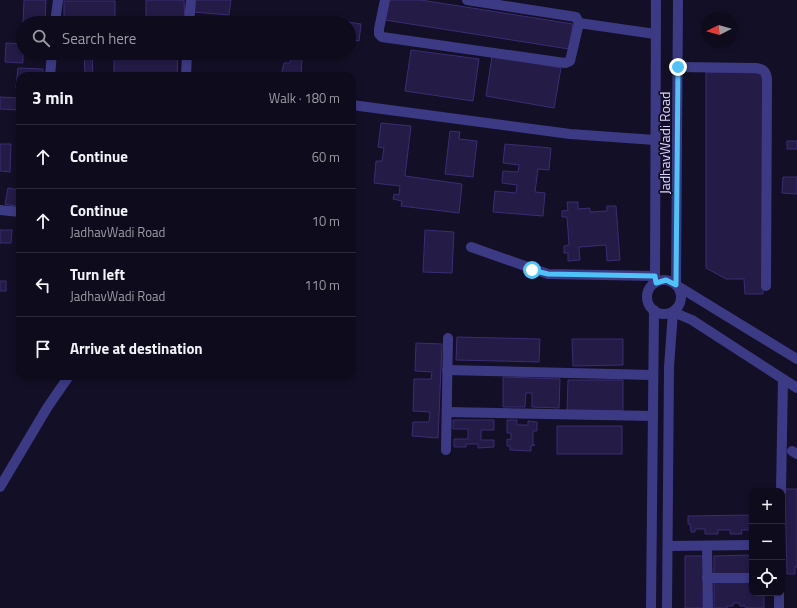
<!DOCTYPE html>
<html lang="en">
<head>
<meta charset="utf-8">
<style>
	:root { --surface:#0e0b1c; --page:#171425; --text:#f1f3f6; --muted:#9b9ba3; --line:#2e2b3b }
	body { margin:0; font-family:"Titillium Web",sans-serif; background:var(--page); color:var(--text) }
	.controls { position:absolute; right:12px; bottom:12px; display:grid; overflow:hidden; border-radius:8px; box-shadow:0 2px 6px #0003 }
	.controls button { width:36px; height:36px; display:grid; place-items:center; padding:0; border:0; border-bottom:1px solid var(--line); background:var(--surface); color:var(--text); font:20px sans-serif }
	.compass { position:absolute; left:701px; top:12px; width:36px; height:36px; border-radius:50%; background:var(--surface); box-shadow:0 2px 6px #0003; rotate:264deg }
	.stop { position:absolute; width:12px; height:12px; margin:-9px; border:3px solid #4fc3f7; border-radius:50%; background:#fff }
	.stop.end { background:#4fc3f7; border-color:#fff; box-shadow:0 1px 4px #0008 }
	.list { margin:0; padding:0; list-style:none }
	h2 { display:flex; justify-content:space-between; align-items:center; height:52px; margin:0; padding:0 16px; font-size:17px }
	h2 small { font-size:13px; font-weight:400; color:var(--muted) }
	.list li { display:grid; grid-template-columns:26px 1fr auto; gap:12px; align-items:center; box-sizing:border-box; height:64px; padding:0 16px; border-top:1px solid var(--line) }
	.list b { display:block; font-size:15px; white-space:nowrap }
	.list p { margin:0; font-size:13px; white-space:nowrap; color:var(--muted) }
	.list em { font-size:13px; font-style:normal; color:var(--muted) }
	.icon { flex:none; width:22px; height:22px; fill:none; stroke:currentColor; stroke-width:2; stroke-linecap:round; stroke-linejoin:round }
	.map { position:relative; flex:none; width:797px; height:608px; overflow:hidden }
	.search { position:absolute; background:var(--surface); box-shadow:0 2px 6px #0003; left:16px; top:16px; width:340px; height:44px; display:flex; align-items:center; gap:10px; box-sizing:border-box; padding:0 14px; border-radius:22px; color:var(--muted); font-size:15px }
	.panel { position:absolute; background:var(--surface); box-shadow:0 2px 6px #0003; left:16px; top:72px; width:340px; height:308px; border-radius:12px }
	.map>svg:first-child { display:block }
</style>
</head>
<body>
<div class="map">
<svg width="797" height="608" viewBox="0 0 797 608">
	<rect width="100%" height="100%" fill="#130f26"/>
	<g fill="#241b47" stroke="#3b2d73">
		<path d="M24,0H46L45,23H23Z"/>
		<path d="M146,0H184L185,23H146Z"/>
		<path d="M194,0H231L229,15L193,12Z"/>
		<path d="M388,0H421L573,24L569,49L385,20Z"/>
		<rect x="64" y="1" width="51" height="22"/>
		<path d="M348,22L361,24L359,41L349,39Z"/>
		<path d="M6,43L23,44V63L5,62Z"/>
		<path d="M411,50L479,59L473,101L405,91Z"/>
		<path d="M84,53H92L93,76H85Z"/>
		<path d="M114,53H178L177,76H114Z"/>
		<path d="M492,56L561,68L554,108L486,96Z"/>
		<path d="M291,57H302L301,76H281L284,63H290Z"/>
		<path d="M18,68L43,69V76H20V88H16Z"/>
		<path d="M706,72L763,73V294H745L744,279H726L706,268Z"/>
		<path d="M0,97L19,98L18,110L0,109Z"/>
		<path d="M381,123L411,126L405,176L462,184L459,213L401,206L402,201L393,199L394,194L399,195L400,186L374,183L376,161H382L384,148L378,147Z"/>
		<path d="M450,131L460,132L459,139L477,141L473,177L445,174Z"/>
		<rect x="787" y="141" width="10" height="8"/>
		<path d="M0,144H11L10,172L0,171Z"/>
		<path d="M505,144L551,148L549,170L538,169L535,192L545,193L543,216L493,212L495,191L516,193L517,185L502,183L503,171L518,172L519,165L503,163Z"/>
		<path d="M783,177H797V194L782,193Z"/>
		<path d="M8,188L20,190V207L5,204Z"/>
		<path d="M567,202H578V209L590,208V212L607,211V206H616L620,260L607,261L606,245L579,247L580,260L568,261V253H564V246L569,245L567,217H562V211L568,210Z"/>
		<path d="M0,230H12L11,243H0Z"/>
		<path d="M425,230L454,232L452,273L423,272Z"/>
		<rect x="0" y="281" width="6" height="10"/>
		<path d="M457,337L540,339L539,362L456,360Z"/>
		<path d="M572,339H623V365L573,366Z"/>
		<path d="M416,343L442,344L438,438L412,436L413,422H429L430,412L413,411L414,379H431L432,372L415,371Z"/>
		<path d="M503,377L560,379L559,408L532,407V393H526L525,407H503Z"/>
		<path d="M568,380H623V411H567Z"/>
		<path d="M453,420H494V430H481V440H494V447L478,448V444H466V447H454V439H468V429H453Z"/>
		<path d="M507,420H517V425H528V421L537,422V431H533V444L535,445L531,446V451L510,450V446H507V439L511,440V433H507Z"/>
		<rect x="557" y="426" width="65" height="28"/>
		<path d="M785,489H797V567H795V574H787Z"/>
		<path d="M752,515V530H741L742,534H730V530H718V534H705V529H695V532H691L690,524H688V516Z"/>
		<path d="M752,555V574L714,575V556Z"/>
		<path d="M685,556H704L703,608H685Z"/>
		<path d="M714,582H752V593H764V608H746L745,606H740L739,603H733V606H727V608H714Z"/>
	</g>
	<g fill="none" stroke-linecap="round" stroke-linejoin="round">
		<g stroke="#3d3a85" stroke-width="10">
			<path d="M385,0L379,29V34L382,37L565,63L570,61L579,23L576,17L467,0"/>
			<path d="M678,0L676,285L797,359"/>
			<path d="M55,23L58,0"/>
			<path d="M189,23L191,0"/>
			<path d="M579,23L655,34"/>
			<path d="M678,67L756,68C764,69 766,72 767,79L766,286"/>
			<path d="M50,76L52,53"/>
			<path d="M186,76L187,53"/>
			<path d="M352,105L570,134L655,140"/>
			<path d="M0,210L20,212"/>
			<path d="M471,247L548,274L655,276"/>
			<circle cx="664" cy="297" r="17"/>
			<path d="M655,283L656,0"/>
			<path d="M447,370L653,375"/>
			<path d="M447,412L653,416"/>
			<path d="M446,450L448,338"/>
			<path d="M792,451L797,454"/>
			<path d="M0,487L47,408L69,376"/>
			<path d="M781,491L783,379"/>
			<path d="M668,546L752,545"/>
			<path d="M707,546L708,608"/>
			<path d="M707,578H752"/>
			<path d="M651,608L654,310"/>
			<path d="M667,608L669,367L673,312L692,320L797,388"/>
			<path d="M779,608V593"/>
		</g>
	</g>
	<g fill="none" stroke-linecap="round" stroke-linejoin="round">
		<path stroke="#4fc3f7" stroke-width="5" d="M532,270L548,274L655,276L656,283L666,280L676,285L678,67"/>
	</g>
	<g text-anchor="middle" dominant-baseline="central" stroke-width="3.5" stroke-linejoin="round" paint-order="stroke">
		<g font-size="14" fill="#d9d4ff" stroke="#130f26">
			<text transform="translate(664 143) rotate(-90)">JadhavWadi Road</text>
		</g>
	</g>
</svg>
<div class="controls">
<button>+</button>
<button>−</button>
<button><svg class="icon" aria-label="locate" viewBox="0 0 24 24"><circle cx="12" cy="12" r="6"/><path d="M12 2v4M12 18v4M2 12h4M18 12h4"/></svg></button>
</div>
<svg class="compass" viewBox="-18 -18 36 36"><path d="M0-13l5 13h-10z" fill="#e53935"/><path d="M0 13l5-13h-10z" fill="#9b9ba3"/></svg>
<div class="stop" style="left:532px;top:270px"></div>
<div class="stop end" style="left:678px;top:67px"></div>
<div class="search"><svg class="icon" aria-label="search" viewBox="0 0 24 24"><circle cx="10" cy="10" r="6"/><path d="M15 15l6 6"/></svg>Search here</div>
<section class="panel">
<h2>3 min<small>Walk · 180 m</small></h2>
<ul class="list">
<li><svg class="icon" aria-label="ahead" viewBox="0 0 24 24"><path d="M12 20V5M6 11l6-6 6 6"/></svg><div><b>Continue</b></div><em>60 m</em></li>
<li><svg class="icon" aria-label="ahead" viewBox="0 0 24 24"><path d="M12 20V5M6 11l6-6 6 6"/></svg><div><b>Continue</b><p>JadhavWadi Road</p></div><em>10 m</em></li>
<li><svg class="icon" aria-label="left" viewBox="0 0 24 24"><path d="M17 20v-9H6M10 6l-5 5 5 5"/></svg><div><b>Turn left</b><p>JadhavWadi Road</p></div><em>110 m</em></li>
<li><svg class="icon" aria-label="arrive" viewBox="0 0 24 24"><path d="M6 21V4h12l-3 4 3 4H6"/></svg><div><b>Arrive at destination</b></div></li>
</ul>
</section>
</div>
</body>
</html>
